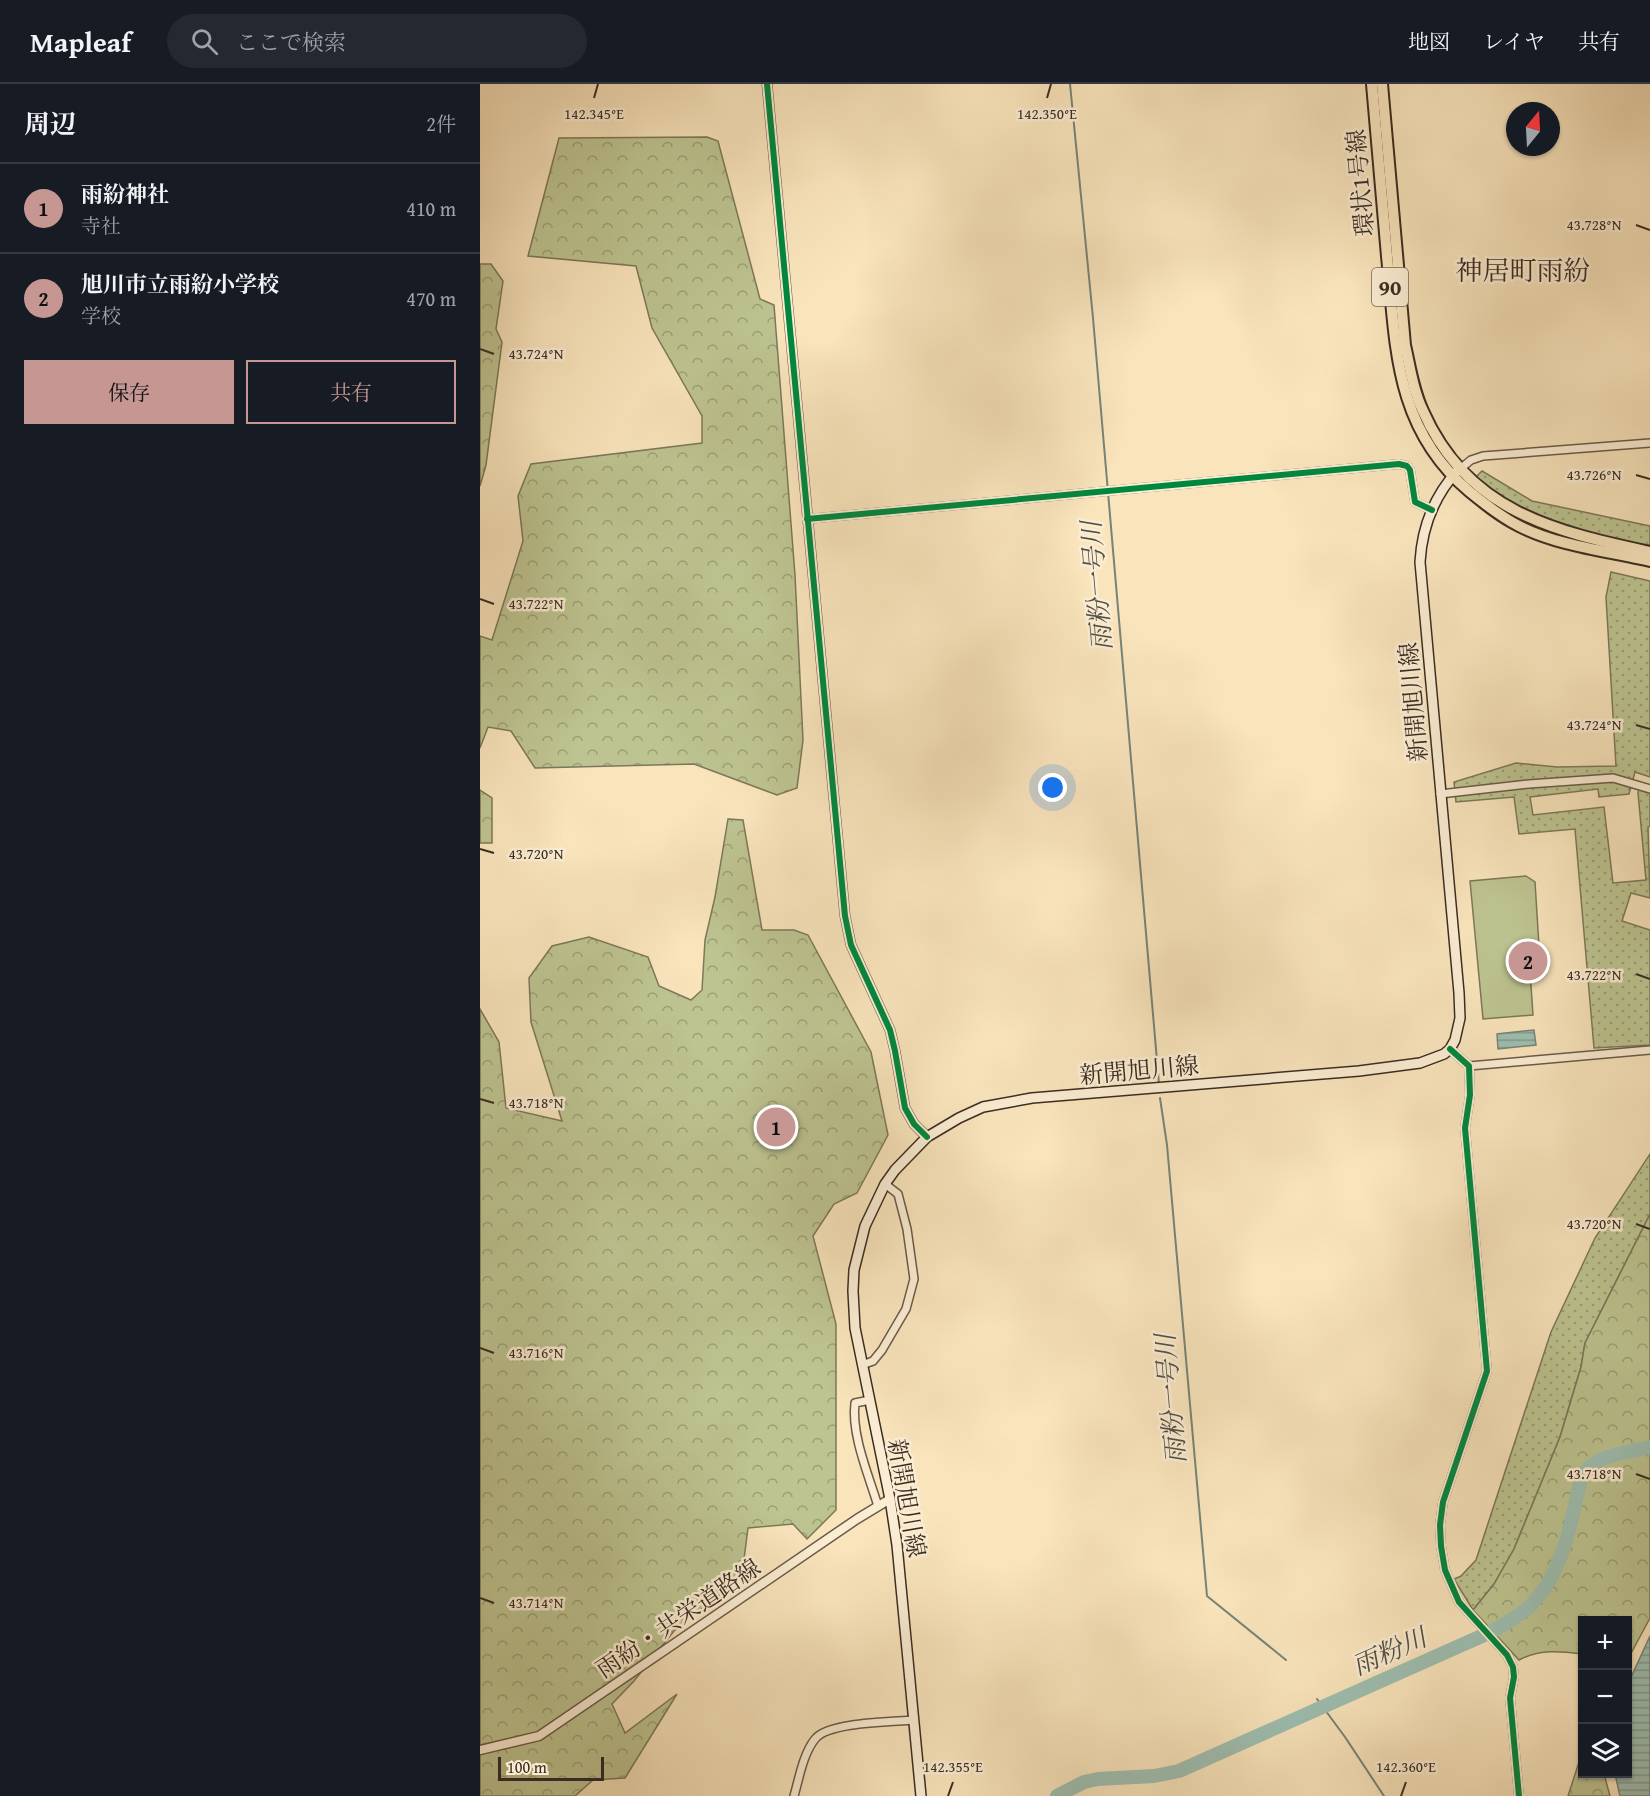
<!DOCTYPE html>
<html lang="ja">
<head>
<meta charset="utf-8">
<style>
	:root { --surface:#171b24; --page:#242831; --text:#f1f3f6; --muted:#9ea1a6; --line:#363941; --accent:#c59692 }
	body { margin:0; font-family:"Gentium Book Plus","Noto Serif JP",serif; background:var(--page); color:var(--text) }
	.controls { position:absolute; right:18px; bottom:18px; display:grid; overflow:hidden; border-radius:0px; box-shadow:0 2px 4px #0004 }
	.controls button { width:54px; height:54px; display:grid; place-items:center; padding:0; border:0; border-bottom:2px solid var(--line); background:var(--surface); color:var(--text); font:30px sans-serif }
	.compass { position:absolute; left:1026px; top:18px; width:54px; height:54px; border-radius:50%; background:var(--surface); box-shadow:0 2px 4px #0004; rotate:18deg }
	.scale { position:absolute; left:18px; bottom:15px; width:106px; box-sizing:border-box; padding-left:6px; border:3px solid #3a2c22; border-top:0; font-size:16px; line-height:21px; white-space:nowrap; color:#3a2c22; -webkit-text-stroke:4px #fbedd3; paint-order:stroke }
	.you { position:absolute; left:573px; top:704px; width:21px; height:21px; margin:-15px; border:4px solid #fff; border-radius:50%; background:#1a73e8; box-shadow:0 0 0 9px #1a73e833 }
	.badge { display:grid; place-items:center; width:39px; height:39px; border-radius:50%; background:var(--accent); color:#111; font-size:20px; font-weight:700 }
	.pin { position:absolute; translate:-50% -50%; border:3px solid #fff; box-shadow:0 2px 6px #0006 }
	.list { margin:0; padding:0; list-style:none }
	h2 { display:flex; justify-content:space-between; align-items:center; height:78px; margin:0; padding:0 24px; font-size:26px }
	h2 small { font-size:20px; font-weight:400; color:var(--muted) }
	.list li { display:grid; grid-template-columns:39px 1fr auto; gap:18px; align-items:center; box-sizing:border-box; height:90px; padding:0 24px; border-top:2px solid var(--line) }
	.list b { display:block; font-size:22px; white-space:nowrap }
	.list p { margin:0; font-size:20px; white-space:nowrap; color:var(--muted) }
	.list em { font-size:20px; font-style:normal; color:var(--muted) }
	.actions { display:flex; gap:12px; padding:18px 24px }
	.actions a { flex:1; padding:14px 0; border:2px solid var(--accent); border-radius:0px; text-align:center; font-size:21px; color:var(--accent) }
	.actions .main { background:var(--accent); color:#111 }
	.icon { flex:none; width:33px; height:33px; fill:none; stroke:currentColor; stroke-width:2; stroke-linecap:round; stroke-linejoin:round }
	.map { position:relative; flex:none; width:1170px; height:1712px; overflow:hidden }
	header { display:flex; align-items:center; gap:36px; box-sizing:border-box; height:84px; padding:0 30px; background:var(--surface); border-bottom:2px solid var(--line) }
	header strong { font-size:28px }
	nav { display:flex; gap:33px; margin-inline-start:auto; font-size:21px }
	.search { width:420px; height:54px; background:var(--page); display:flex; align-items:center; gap:15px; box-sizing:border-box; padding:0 21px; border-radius:33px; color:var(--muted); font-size:22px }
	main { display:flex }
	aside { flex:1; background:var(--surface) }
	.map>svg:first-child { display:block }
</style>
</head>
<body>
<header>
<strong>Mapleaf</strong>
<div class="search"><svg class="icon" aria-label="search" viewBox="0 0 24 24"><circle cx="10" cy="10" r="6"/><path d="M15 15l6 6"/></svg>ここで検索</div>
<nav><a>地図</a><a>レイヤ</a><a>共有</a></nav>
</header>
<main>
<aside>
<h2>周辺<small>2件</small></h2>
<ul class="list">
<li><span class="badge">1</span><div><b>雨紛神社</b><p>寺社</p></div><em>410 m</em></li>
<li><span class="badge">2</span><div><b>旭川市立雨紛小学校</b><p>学校</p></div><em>470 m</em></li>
</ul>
<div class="actions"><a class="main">保存</a><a>共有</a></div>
</aside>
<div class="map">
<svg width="1170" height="1712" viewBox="0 0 1170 1712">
	<defs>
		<pattern id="grass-dots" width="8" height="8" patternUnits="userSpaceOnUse" patternTransform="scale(1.5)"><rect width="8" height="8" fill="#bdc491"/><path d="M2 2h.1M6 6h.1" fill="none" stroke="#9b9f76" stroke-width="1.8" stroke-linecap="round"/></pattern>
		<pattern id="forest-crowns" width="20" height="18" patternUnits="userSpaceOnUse" patternTransform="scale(1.5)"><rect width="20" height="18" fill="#bdc491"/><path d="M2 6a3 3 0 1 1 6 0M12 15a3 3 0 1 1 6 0" fill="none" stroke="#9b9f76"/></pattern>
		<pattern id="water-rules" width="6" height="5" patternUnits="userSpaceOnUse" patternTransform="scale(1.5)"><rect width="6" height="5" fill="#9ebfb1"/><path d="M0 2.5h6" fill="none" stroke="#829b90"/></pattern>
	</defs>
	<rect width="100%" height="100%" fill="#f9e4bc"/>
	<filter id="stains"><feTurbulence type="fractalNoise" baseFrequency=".00333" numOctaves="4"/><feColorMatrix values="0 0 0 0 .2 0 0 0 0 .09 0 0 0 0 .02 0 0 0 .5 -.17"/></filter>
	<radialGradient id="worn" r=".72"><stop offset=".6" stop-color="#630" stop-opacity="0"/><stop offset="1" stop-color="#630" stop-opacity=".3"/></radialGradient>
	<g fill="url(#grass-dots)" stroke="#7c785a" stroke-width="1.5">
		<path d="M1002,387L1052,417L1170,442V463C1131,454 1090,449 1053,432C1032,422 1014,408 996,393Z"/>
		<path d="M1131,488L1170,497V693L1155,688L1149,710L1119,713L1118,705L1050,713L1053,731L1124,723L1133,799L1166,796L1158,709L1159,704L1170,707V742L1168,743L1170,814L1151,809L1142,837L1170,846V961L1114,964L1095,745L1039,750L1034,713L976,718L974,698L1036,679L1077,683L1136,682L1126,513Z"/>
		<path d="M1170,1070V1130L1105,1259L1101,1283L1080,1353L1034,1465L1014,1500L993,1526L974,1495L981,1492L996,1476L1071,1248L1115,1154Z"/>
	</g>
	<g fill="url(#forest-crowns)" stroke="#7c785a" stroke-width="1.5">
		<path d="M227,53L238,57L280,215L294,221L315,491L323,656L317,704L297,711L214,680L55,684L31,647L8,643L0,664V552L12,556L43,457L38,412L51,380L222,359V332L172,244L156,182L48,172L79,54Z"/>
		<path d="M0,180H11L23,197L16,245L22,258L6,381L0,402Z"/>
		<path d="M0,706L12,714V759H0Z"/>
		<path d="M248,735L263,736L282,846H314L328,851L391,968L408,1051L377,1109L354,1120L333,1152L356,1240V1426L327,1455L313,1440L268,1444L264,1475L255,1499L194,1547L154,1597L132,1620L145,1649L197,1610L145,1694L113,1696L95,1712H0V925L19,958L26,1024L82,1037L51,938L49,894L72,862L109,853L168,873L179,902L211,916L222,906L225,856L235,813Z"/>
		<path d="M1170,1130V1534L1148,1575V1536H1102V1570C1080,1567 1060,1565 1039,1576L993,1526L1014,1500L1034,1465L1080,1353L1101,1283L1105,1259Z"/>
		<path d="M1102,1669V1690H1124L1130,1712H1088Z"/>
	</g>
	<path fill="#bdc491" stroke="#7c785a" stroke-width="1.5" d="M1046,792L1055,798L1059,862L1049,872L1053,931L1003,935L990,797Z"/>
	<g fill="url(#water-rules)" stroke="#768478" stroke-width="1.5">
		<path d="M1054,946L1056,961L1018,965L1017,950Z"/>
		<path d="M1170,1552V1712H1140L1135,1690H1148V1600Z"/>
	</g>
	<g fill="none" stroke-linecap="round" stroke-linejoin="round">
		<g stroke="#768478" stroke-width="2">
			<path d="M590,0L613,234L679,1000"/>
			<path d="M680,1014L687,1061L727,1512L806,1576"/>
			<path d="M837,1615L865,1653L904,1712"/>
		</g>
		<path stroke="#9ebfb1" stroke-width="14" d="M577,1712L604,1698L618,1695L674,1692L699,1687L1013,1547C1025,1539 1040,1532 1051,1521C1084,1487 1091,1438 1101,1394C1113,1370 1147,1369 1170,1363"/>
		<g stroke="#6a5a48" stroke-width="10">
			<g id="minor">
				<path d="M980,385L991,376L1003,372L1170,359"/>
				<path d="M327,435L919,380L927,382L930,386L935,418L952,426"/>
				<path d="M960,710L1049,700L1133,694L1170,705"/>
				<path d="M970,965L989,982L990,1011L985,1044L1007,1287L963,1418L960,1441L961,1462L965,1486L979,1518L1027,1571L1033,1583L1034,1593L1030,1614L1039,1712"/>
				<path d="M989,982L1170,966"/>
				<path d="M382,1281L393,1277L402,1266L426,1225L434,1195L427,1145L418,1110L405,1100"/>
				<path d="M390,1316L375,1319C371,1351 389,1392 398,1422"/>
				<path d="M314,1712C319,1695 323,1670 335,1655C348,1638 411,1638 433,1636"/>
			</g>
		</g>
		<g stroke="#6a5a48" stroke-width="11">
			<g id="tertiary">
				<path d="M287,0L365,832L371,861L410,946L415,967L425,1024L434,1040L447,1053"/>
				<path d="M0,1666L59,1652L377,1435L410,1415"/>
			</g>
		</g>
		<g stroke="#3a2c22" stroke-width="12">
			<path id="secondary" d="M441,1712L417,1461L410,1415L375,1244L373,1207L374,1186L385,1142L405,1100L415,1086L447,1053L479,1034L503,1023L552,1014L879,987L940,979L964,970L970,965L975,956L980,934L979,909L940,478C942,444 954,412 978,386"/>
		</g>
		<g stroke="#3a2c22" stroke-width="14">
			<g id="primary">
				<path d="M892,0C897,57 902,115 907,172C916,263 914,344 990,408C1006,421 1021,433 1039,442C1078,462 1127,467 1170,477"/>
				<path d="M902,0L925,261C930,283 933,306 943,327C987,427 1073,447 1170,468"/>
			</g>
		</g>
		<use href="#minor" stroke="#fbedd3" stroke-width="7"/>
		<use href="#tertiary" stroke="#fbedd3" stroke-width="8"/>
		<use href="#secondary" stroke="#fbedd3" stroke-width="9"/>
		<use href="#primary" stroke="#f9e4bc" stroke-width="10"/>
		<g stroke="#fbedd3" stroke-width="10">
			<g id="cycleway">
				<path d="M287,0L365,832L371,861L410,946L415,967L425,1024L434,1040L447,1053"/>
				<path d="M327,435L919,380L927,382L930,386L935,418L952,426"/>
				<path d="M970,965L989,982L990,1011L985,1044L1007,1287L963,1418L960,1441L961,1462L965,1486L979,1518L1027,1571L1033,1583L1034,1593L1030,1614L1039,1712"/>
			</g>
		</g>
		<use href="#cycleway" stroke="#00873e" stroke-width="6"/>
	</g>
	<path fill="none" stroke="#3a2c22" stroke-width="2" d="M114,14L118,0M567,14L571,0M1156,141L1170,146M0,265L14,270M1156,391L1170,395M0,515L14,520M1156,641L1170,645M0,765L14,769M1156,890L1170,895M0,1015L14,1019M1156,1140L1170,1145M0,1264L14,1269M1156,1390L1170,1395M0,1514L14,1519M468,1712L473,1698M921,1712L926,1698"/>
	<g text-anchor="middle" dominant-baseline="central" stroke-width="5" stroke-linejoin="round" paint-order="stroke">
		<rect fill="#fbedd3" stroke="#746657" stroke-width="1.5" x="892" y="184" width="36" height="38" rx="4.5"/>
		<g font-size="22" font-weight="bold" fill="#3a2c22">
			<text x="910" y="203">90</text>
		</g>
		<g font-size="24" fill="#3a2c22" stroke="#fbedd3">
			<text transform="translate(880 99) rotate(-95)">環状1号線</text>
			<text transform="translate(933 618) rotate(-95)">新開旭川線</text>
			<text transform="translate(659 986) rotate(-5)">新開旭川線</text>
			<text transform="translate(427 1414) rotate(80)">新開旭川線</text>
			<text transform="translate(198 1534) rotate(-34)">雨紛・共栄道路線</text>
		</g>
		<g font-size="26" font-style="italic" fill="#535146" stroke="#fbedd3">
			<text transform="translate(616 502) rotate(-95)">雨粉一号川</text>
			<text transform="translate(690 1315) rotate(-95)">雨粉一号川</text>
			<text transform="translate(909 1567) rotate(-24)">雨粉川</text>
		</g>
		<g font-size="27" fill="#3a2c22" stroke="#fbedd3">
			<text x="1043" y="186">神居町雨紛</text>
		</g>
	</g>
	<g font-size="15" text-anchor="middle" fill="#3a2c22" stroke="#fbedd3" stroke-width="5" stroke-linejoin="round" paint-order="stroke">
		<text x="114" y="35">142.345°E</text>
		<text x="567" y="35">142.350°E</text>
		<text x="1114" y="146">43.728°N</text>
		<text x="56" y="275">43.724°N</text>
		<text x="1114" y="396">43.726°N</text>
		<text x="56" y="525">43.722°N</text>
		<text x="1114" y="646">43.724°N</text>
		<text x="56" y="775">43.720°N</text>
		<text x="1114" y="896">43.722°N</text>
		<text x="56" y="1024">43.718°N</text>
		<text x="1114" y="1145">43.720°N</text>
		<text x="56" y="1274">43.716°N</text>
		<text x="1114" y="1395">43.718°N</text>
		<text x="56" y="1524">43.714°N</text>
		<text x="473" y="1688">142.355°E</text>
		<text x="926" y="1688">142.360°E</text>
	</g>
	<rect width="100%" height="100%" filter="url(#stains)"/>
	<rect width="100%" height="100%" fill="url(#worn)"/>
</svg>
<div class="controls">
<button>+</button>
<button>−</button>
<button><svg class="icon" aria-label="layers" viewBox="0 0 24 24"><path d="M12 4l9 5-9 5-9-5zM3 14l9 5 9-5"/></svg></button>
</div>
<svg class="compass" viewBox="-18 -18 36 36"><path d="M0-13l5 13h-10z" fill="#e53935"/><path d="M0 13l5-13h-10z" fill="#9ea1a6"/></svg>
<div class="scale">100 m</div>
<div class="you"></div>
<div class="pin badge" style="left:296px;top:1043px">1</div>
<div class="pin badge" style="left:1048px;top:877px">2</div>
</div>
</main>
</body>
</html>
